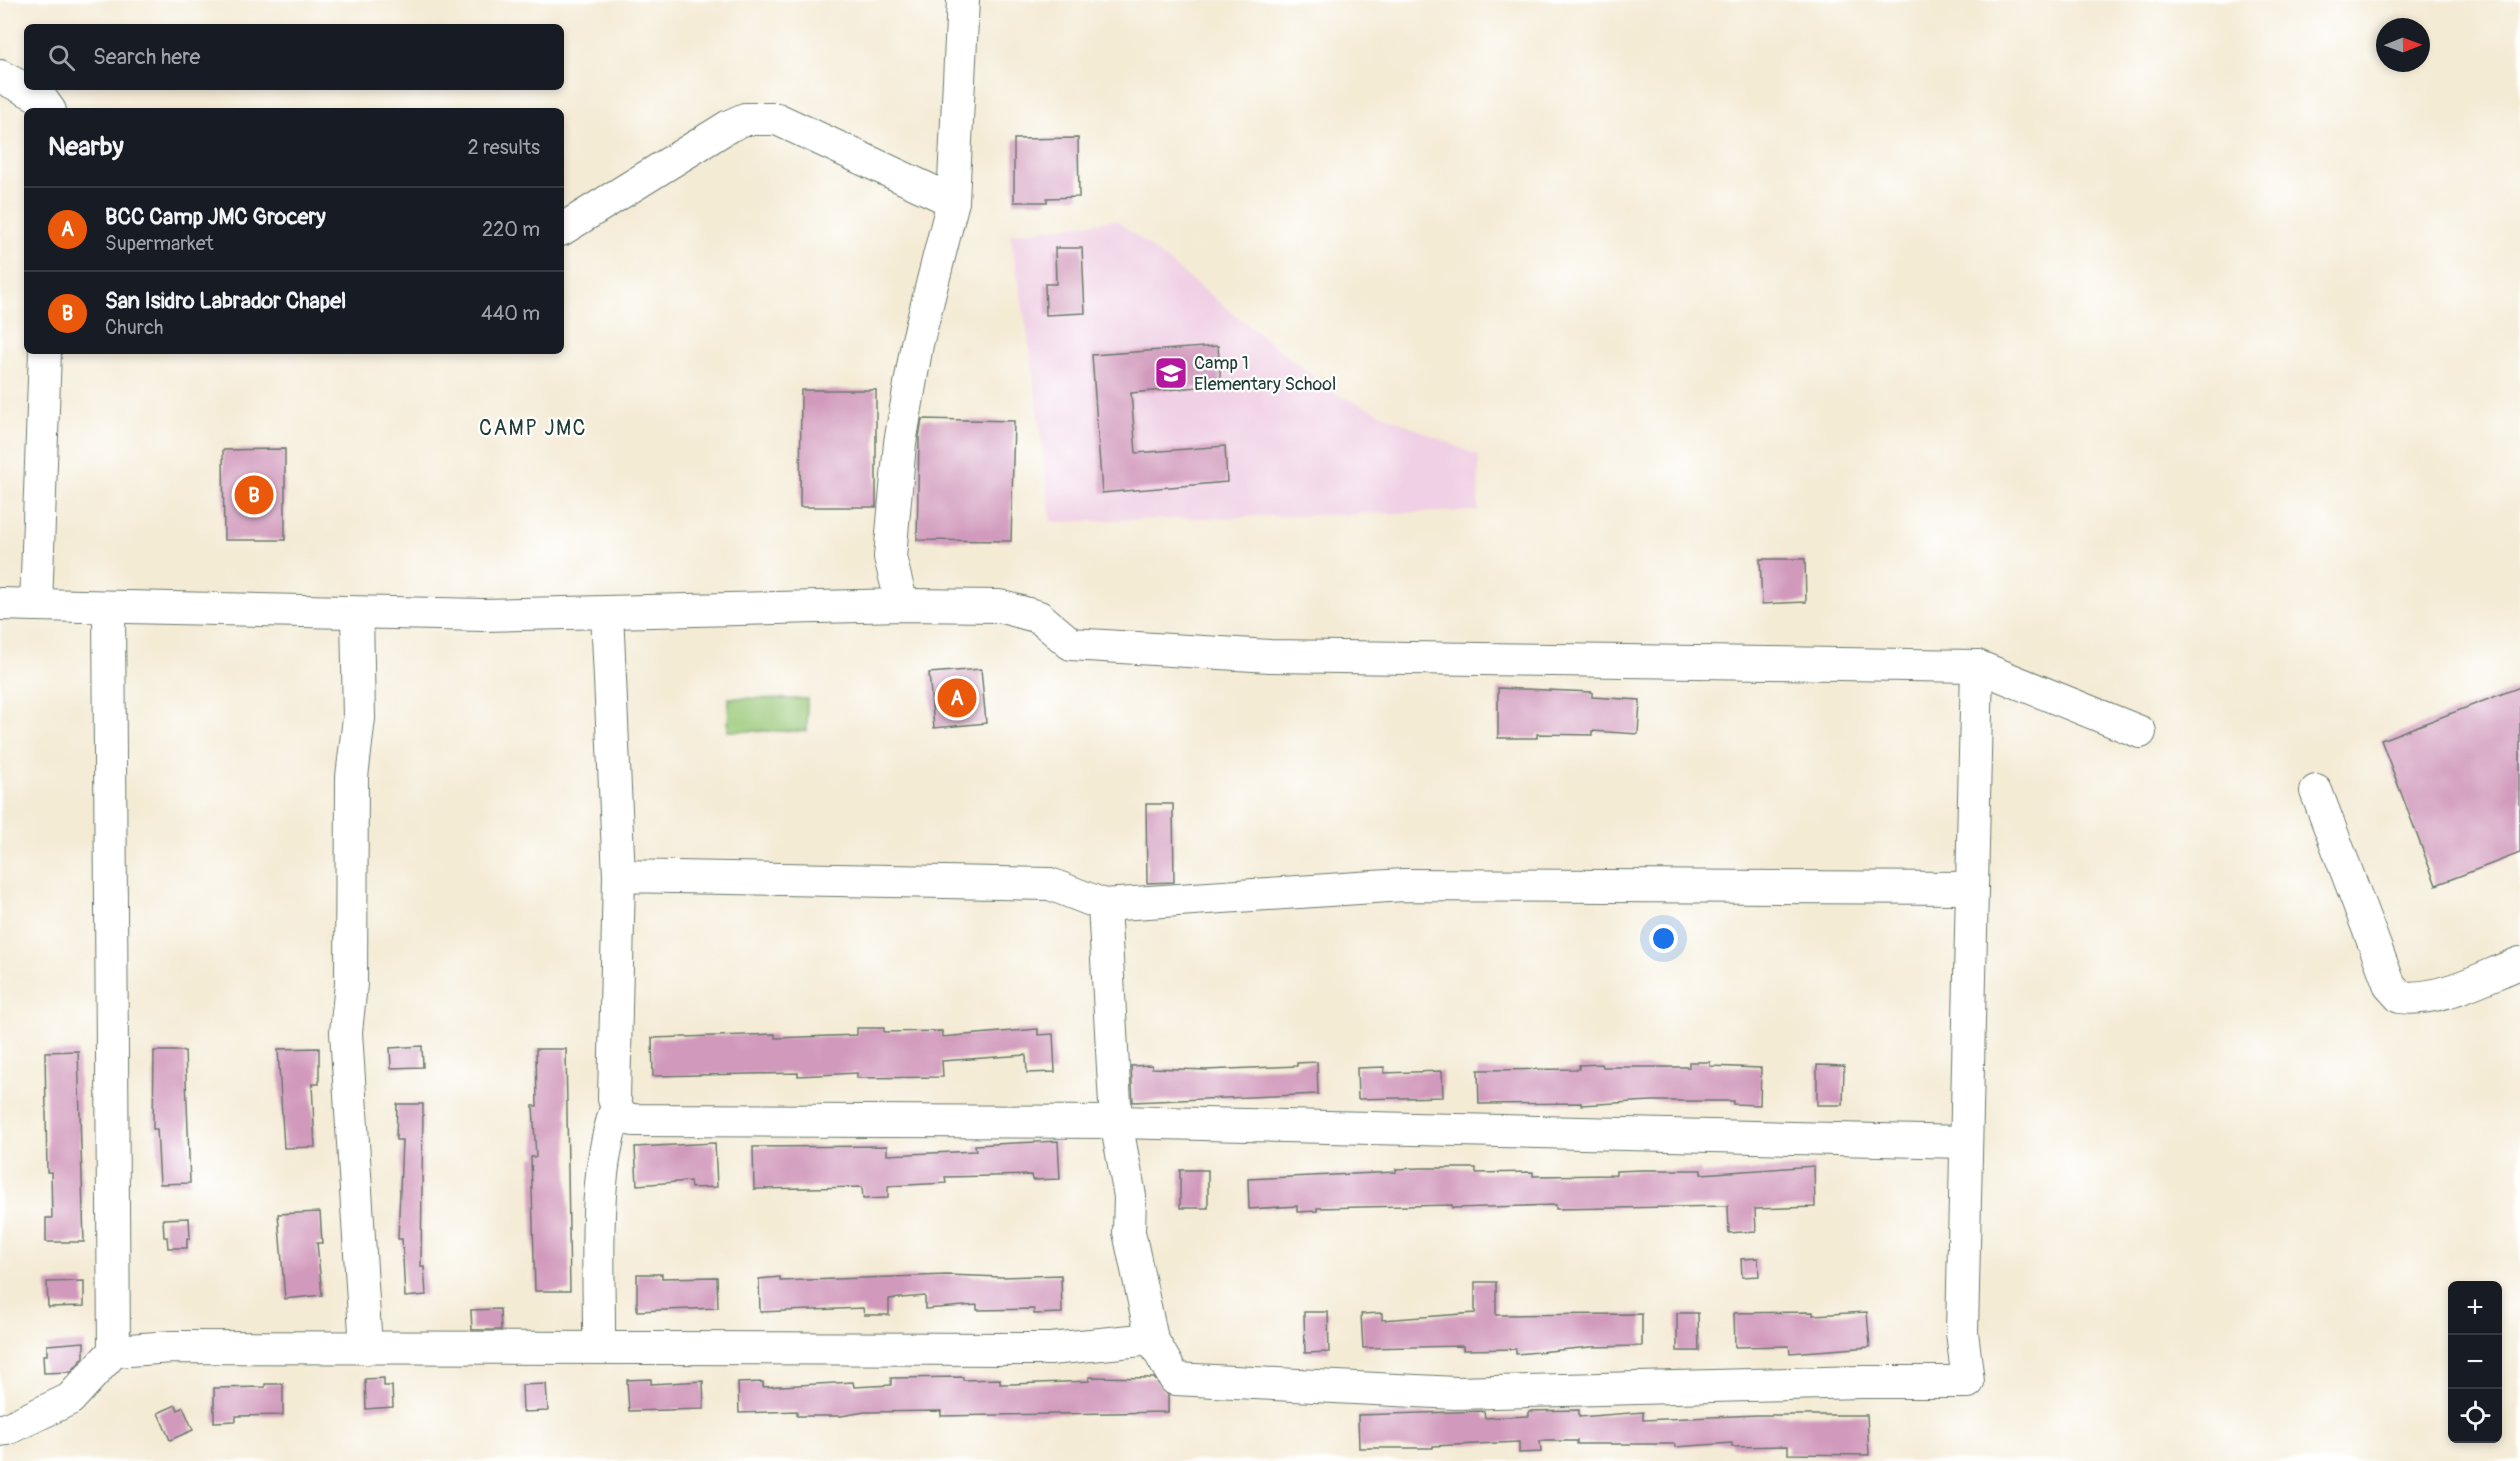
<!DOCTYPE html>
<html lang="en">
<head>
<meta charset="utf-8">
<style>
	:root { --surface:#171b24; --page:#242831; --text:#f1f3f6; --muted:#9ea1a6; --line:#363941; --accent:#ea580c }
	body { margin:0; font-family:Pangolin,sans-serif; background:var(--page); color:var(--text) }
	.controls { position:absolute; right:18px; bottom:18px; display:grid; overflow:hidden; border-radius:9px; box-shadow:0 3px 9px #0003 }
	.controls button { width:54px; height:54px; display:grid; place-items:center; padding:0; border:0; border-bottom:2px solid var(--line); background:var(--surface); color:var(--text); font:30px sans-serif }
	.compass { position:absolute; left:2376px; top:18px; width:54px; height:54px; border-radius:50%; background:var(--surface); box-shadow:0 3px 9px #0003; rotate:89deg }
	.you { position:absolute; left:1664px; top:939px; width:21px; height:21px; margin:-15px; border:4px solid #fff; border-radius:50%; background:#1a73e8; box-shadow:0 0 0 9px #1a73e833 }
	.badge { display:grid; place-items:center; width:39px; height:39px; border-radius:50%; background:var(--accent); color:#fff; font-size:20px; font-weight:700 }
	.pin { position:absolute; translate:-50% -50%; border:3px solid #fff; box-shadow:0 2px 6px #0006 }
	.list { margin:0; padding:0; list-style:none }
	h2 { display:flex; justify-content:space-between; align-items:center; height:78px; margin:0; padding:0 24px; font-size:26px }
	h2 small { font-size:20px; font-weight:400; color:var(--muted) }
	.list li { display:grid; grid-template-columns:39px 1fr auto; gap:18px; align-items:center; box-sizing:border-box; height:84px; padding:0 24px; border-top:2px solid var(--line) }
	.list b { display:block; font-size:22px; white-space:nowrap }
	.list p { margin:0; font-size:20px; white-space:nowrap; color:var(--muted) }
	.list em { font-size:20px; font-style:normal; color:var(--muted) }
	.icon { flex:none; width:33px; height:33px; fill:none; stroke:currentColor; stroke-width:2; stroke-linecap:round; stroke-linejoin:round }
	.map { position:relative; flex:none; width:2520px; height:1461px; overflow:hidden }
	.search { position:absolute; background:var(--surface); box-shadow:0 3px 9px #0003; left:24px; top:24px; width:540px; height:66px; display:flex; align-items:center; gap:15px; box-sizing:border-box; padding:0 21px; border-radius:9px; color:var(--muted); font-size:22px }
	.panel { position:absolute; background:var(--surface); box-shadow:0 3px 9px #0003; left:24px; top:108px; width:540px; height:246px; border-radius:9px }
	.map>svg:first-child { display:block }
</style>
</head>
<body>
<div class="map">
<svg width="2520" height="1461" viewBox="0 0 2520 1461">
	<rect width="100%" height="100%" fill="#fff"/>
	<filter id="ink" filterUnits="userSpaceOnUse"><feTurbulence type="fractalNoise" baseFrequency=".0167" numOctaves="2"/><feDisplacementMap in="SourceGraphic" scale="12" xChannelSelector="R" yChannelSelector="G"/><feConvolveMatrix kernelMatrix="1 2 1 2 8 2 1 2 1" color-interpolation-filters="sRGB"/></filter>
	<filter id="wash" filterUnits="userSpaceOnUse"><feTurbulence type="fractalNoise" baseFrequency=".008" numOctaves="4" result="noise"/><feDisplacementMap in="SourceGraphic" scale="24" xChannelSelector="R" yChannelSelector="G"/><feGaussianBlur stdDeviation="1.35" result="paint"/><feColorMatrix in="noise" values="0 0 0 0 0 0 0 0 0 0 0 0 0 0 0 0 0 1.4 0 .05"/><feComposite in="paint" operator="in"/></filter>
	<g filter="url(#wash)">
		<rect width="100%" height="100%" fill="#f4ebd5"/>
		<path fill="#f0d0e4" d="M1116,220L1332,392L1479,456L1478,511L1051,522L1031,354L1010,234Z"/>
		<path fill="#9ac978" stroke="#5c8356" stroke-width="1.5" d="M729,698L807,699V731H728Z"/>
		<g id="blocks">
			<g fill="#d19abc">
				<path d="M1078,138L1079,197L1047,198V202H1014V139Z"/>
				<path d="M1055,248H1082L1085,313L1046,315L1045,284H1056Z"/>
				<path d="M1218,346L1221,385L1131,393L1136,453L1225,446L1227,482L1102,493L1092,355Z"/>
				<path d="M801,390H876V507H800Z"/>
				<path d="M922,419L1014,421L1011,541L917,540L919,437Z"/>
				<path d="M285,449V540H224L223,450Z"/>
				<path d="M1760,559H1805L1806,602L1762,604Z"/>
				<path d="M981,669L986,723L934,728L929,673Z"/>
				<path d="M2520,687V853L2436,885L2381,740Z"/>
				<path d="M1498,688L1592,692V697L1640,700L1638,734L1592,731V735L1537,734V738H1498Z"/>
				<path d="M1146,804H1173L1174,882L1147,883Z"/>
				<path d="M857,1028H884V1032L942,1031V1037L1038,1029V1035L1053,1034L1055,1072L1027,1073L1026,1055L942,1061L943,1077L857,1078V1073L798,1076V1073L653,1076L652,1038L775,1034V1038L857,1035Z"/>
				<path d="M422,1046L423,1067L391,1068L390,1048Z"/>
				<path d="M319,1048V1084H312L315,1147L284,1148L278,1049Z"/>
				<path d="M536,1049H566L570,1291H535L531,1157H536L533,1106H537Z"/>
				<path d="M78,1051L84,1242H46V1218H52L51,1172H47L45,1052Z"/>
				<path d="M154,1051H185L190,1183L160,1184L157,1129H153Z"/>
				<path d="M1317,1062L1318,1094L1133,1102L1131,1066L1152,1065V1068L1206,1070L1297,1066V1063Z"/>
				<path d="M1689,1062H1710V1066L1761,1068L1760,1105L1733,1104V1101H1651L1581,1105V1103L1479,1104L1478,1070L1579,1069V1065L1602,1064L1603,1067H1689Z"/>
				<path d="M1817,1065L1844,1066L1843,1105H1817Z"/>
				<path d="M1384,1067V1073L1442,1071L1443,1097L1358,1099L1357,1068Z"/>
				<path d="M397,1104H423L421,1267L424,1266L426,1295L405,1297L402,1239H398L402,1140H396Z"/>
				<path d="M1058,1141L1060,1179L1032,1180L1031,1175L945,1177L946,1183L888,1186V1198L863,1199L862,1187L754,1189L753,1147L887,1146V1155L976,1151L975,1145Z"/>
				<path d="M715,1143L717,1187L691,1188L690,1181L637,1185L635,1147Z"/>
				<path d="M1814,1166L1815,1207L1755,1209L1756,1231L1729,1233L1728,1206L1556,1209V1205L1452,1208V1205L1317,1208V1211L1297,1212V1206L1249,1209L1248,1179L1396,1172V1169L1421,1168H1476V1173L1533,1172V1176L1616,1175V1171L1642,1170H1701V1174Z"/>
				<rect x="1180" y="1170" width="28" height="38"/>
				<path d="M320,1212L322,1243H317L322,1295L285,1299L278,1214Z"/>
				<path d="M189,1218L190,1238H187V1248H168L167,1237H164L163,1219Z"/>
				<path d="M1758,1258L1759,1276L1742,1277L1741,1259Z"/>
				<path d="M637,1274H662V1278L717,1277L718,1308L637,1311Z"/>
				<path d="M947,1275L1002,1277L1061,1275L1062,1313L1034,1314V1309L977,1310V1305L925,1309V1296L889,1299V1315H864L863,1308L760,1312L759,1279L780,1277V1281Z"/>
				<path d="M84,1281V1306L48,1307L47,1282Z"/>
				<path d="M1475,1282H1496V1315L1642,1314V1346L1591,1347L1516,1354V1349L1463,1350V1346L1363,1348L1361,1314L1382,1313V1320L1475,1313Z"/>
				<path d="M500,1309L501,1330H472L471,1310Z"/>
				<path d="M1304,1312H1328L1329,1352L1305,1353Z"/>
				<path d="M1813,1312V1315L1867,1312L1870,1347L1790,1353L1789,1346L1735,1347L1734,1313Z"/>
				<path d="M1677,1313H1698L1699,1351H1677Z"/>
				<path d="M84,1342V1357L71,1372L44,1373L43,1355H47V1345Z"/>
				<path d="M963,1377V1380L1000,1379V1384H1013L1089,1381V1377L1154,1378L1168,1395V1412L941,1416V1411L865,1412L841,1416H797V1411L739,1413L738,1383L763,1382V1387L853,1382L854,1387L891,1385V1378Z"/>
				<path d="M384,1378V1386H392L393,1407L366,1409L365,1379Z"/>
				<path d="M651,1379V1384L703,1381L704,1409L629,1411L627,1380Z"/>
				<path d="M265,1384H283V1415L236,1416V1421L214,1422V1388L265,1387Z"/>
				<path d="M546,1384L548,1411L523,1412L522,1385Z"/>
				<path d="M176,1405L178,1410L183,1407L193,1430L170,1440L158,1413Z"/>
				<path d="M1579,1410V1417L1643,1412V1420L1757,1415H1867L1869,1455L1788,1454V1446L1732,1447V1443L1675,1447V1444H1577V1441H1540L1541,1452L1519,1453V1442L1433,1446V1448H1359L1358,1415L1484,1411L1485,1418L1529,1416V1411Z"/>
			</g>
		</g>
	</g>
	<g filter="url(#ink)">
		<use href="#blocks" fill-opacity="0" stroke="#6a7a6c" stroke-width="1.5"/>
		<g fill="none" stroke-linecap="round" stroke-linejoin="round">
			<g stroke="#6a7a6c" stroke-width="34">
				<g id="minor">
					<path d="M0,76L40,97L50,111"/>
					<path d="M953,201L963,0"/>
					<path d="M561,230L729,126L745,119H777L953,201L917,344L900,443L890,557L902,605"/>
					<path d="M0,604L36,605L45,351"/>
					<path d="M36,605L483,615L902,605L999,606L1039,617L1071,644L1270,656L1977,666L2140,732"/>
					<path d="M357,613L359,718L352,777L351,984L346,1032L366,1348"/>
					<path d="M607,613L619,876"/>
					<path d="M2316,791L2390,986L2400,997C2440,1002 2483,977 2520,963"/>
					<path d="M1104,905L1116,1122L1130,1196L1129,1232L1152,1339L1175,1379L1456,1393L1860,1382H1968L1962,1332L1977,666"/>
					<path d="M1965,1142L1116,1122L633,1120L621,1117L614,1099L619,876L1050,884L1104,905L1403,885L1972,888"/>
					<path d="M599,1348C600,1271 591,1183 616,1109"/>
					<path d="M114,1351L172,1347L1050,1349L1152,1339"/>
					<path d="M0,1430L7,1429L70,1399L114,1351L109,608"/>
				</g>
			</g>
			<use href="#minor" stroke="#fff" stroke-width="32"/>
		</g>
	</g>
	<defs>
		<g id="school-square" transform="scale(1.725)"><rect x="-9" y="-9" width="18" height="18" rx="4" fill="#b5179e" stroke="#fff"/><path d="M0-5L7-2L0 1L-7-2ZM-4 1L0 2.5L4 1V4Q0 6-4 4Z" fill="#fff"/></g>
	</defs>
	<g fill-rule="evenodd">
		<use href="#school-square" x="1171" y="373"/>
	</g>
	<g text-anchor="middle" dominant-baseline="central" stroke-width="4.5" stroke-linejoin="round" paint-order="stroke">
		<g font-size="18" fill="#1f3d34" stroke="#fff" text-anchor="start">
			<text x="1194" y="363">Camp 1<tspan x="1194" dy="21">Elementary School</tspan></text>
		</g>
		<g font-size="21" letter-spacing="1.5" fill="#1f3d34" stroke="#fff">
			<text x="533" y="428">CAMP JMC</text>
		</g>
	</g>
</svg>
<div class="controls">
<button>+</button>
<button>−</button>
<button><svg class="icon" aria-label="locate" viewBox="0 0 24 24"><circle cx="12" cy="12" r="6"/><path d="M12 2v4M12 18v4M2 12h4M18 12h4"/></svg></button>
</div>
<svg class="compass" viewBox="-18 -18 36 36"><path d="M0-13l5 13h-10z" fill="#e53935"/><path d="M0 13l5-13h-10z" fill="#9ea1a6"/></svg>
<div class="you"></div>
<div class="pin badge" style="left:957px;top:698px">A</div>
<div class="pin badge" style="left:254px;top:495px">B</div>
<div class="search"><svg class="icon" aria-label="search" viewBox="0 0 24 24"><circle cx="10" cy="10" r="6"/><path d="M15 15l6 6"/></svg>Search here</div>
<section class="panel">
<h2>Nearby<small>2 results</small></h2>
<ul class="list">
<li><span class="badge">A</span><div><b>BCC Camp JMC Grocery</b><p>Supermarket</p></div><em>220 m</em></li>
<li><span class="badge">B</span><div><b>San Isidro Labrador Chapel</b><p>Church</p></div><em>440 m</em></li>
</ul>
</section>
</div>
</body>
</html>
